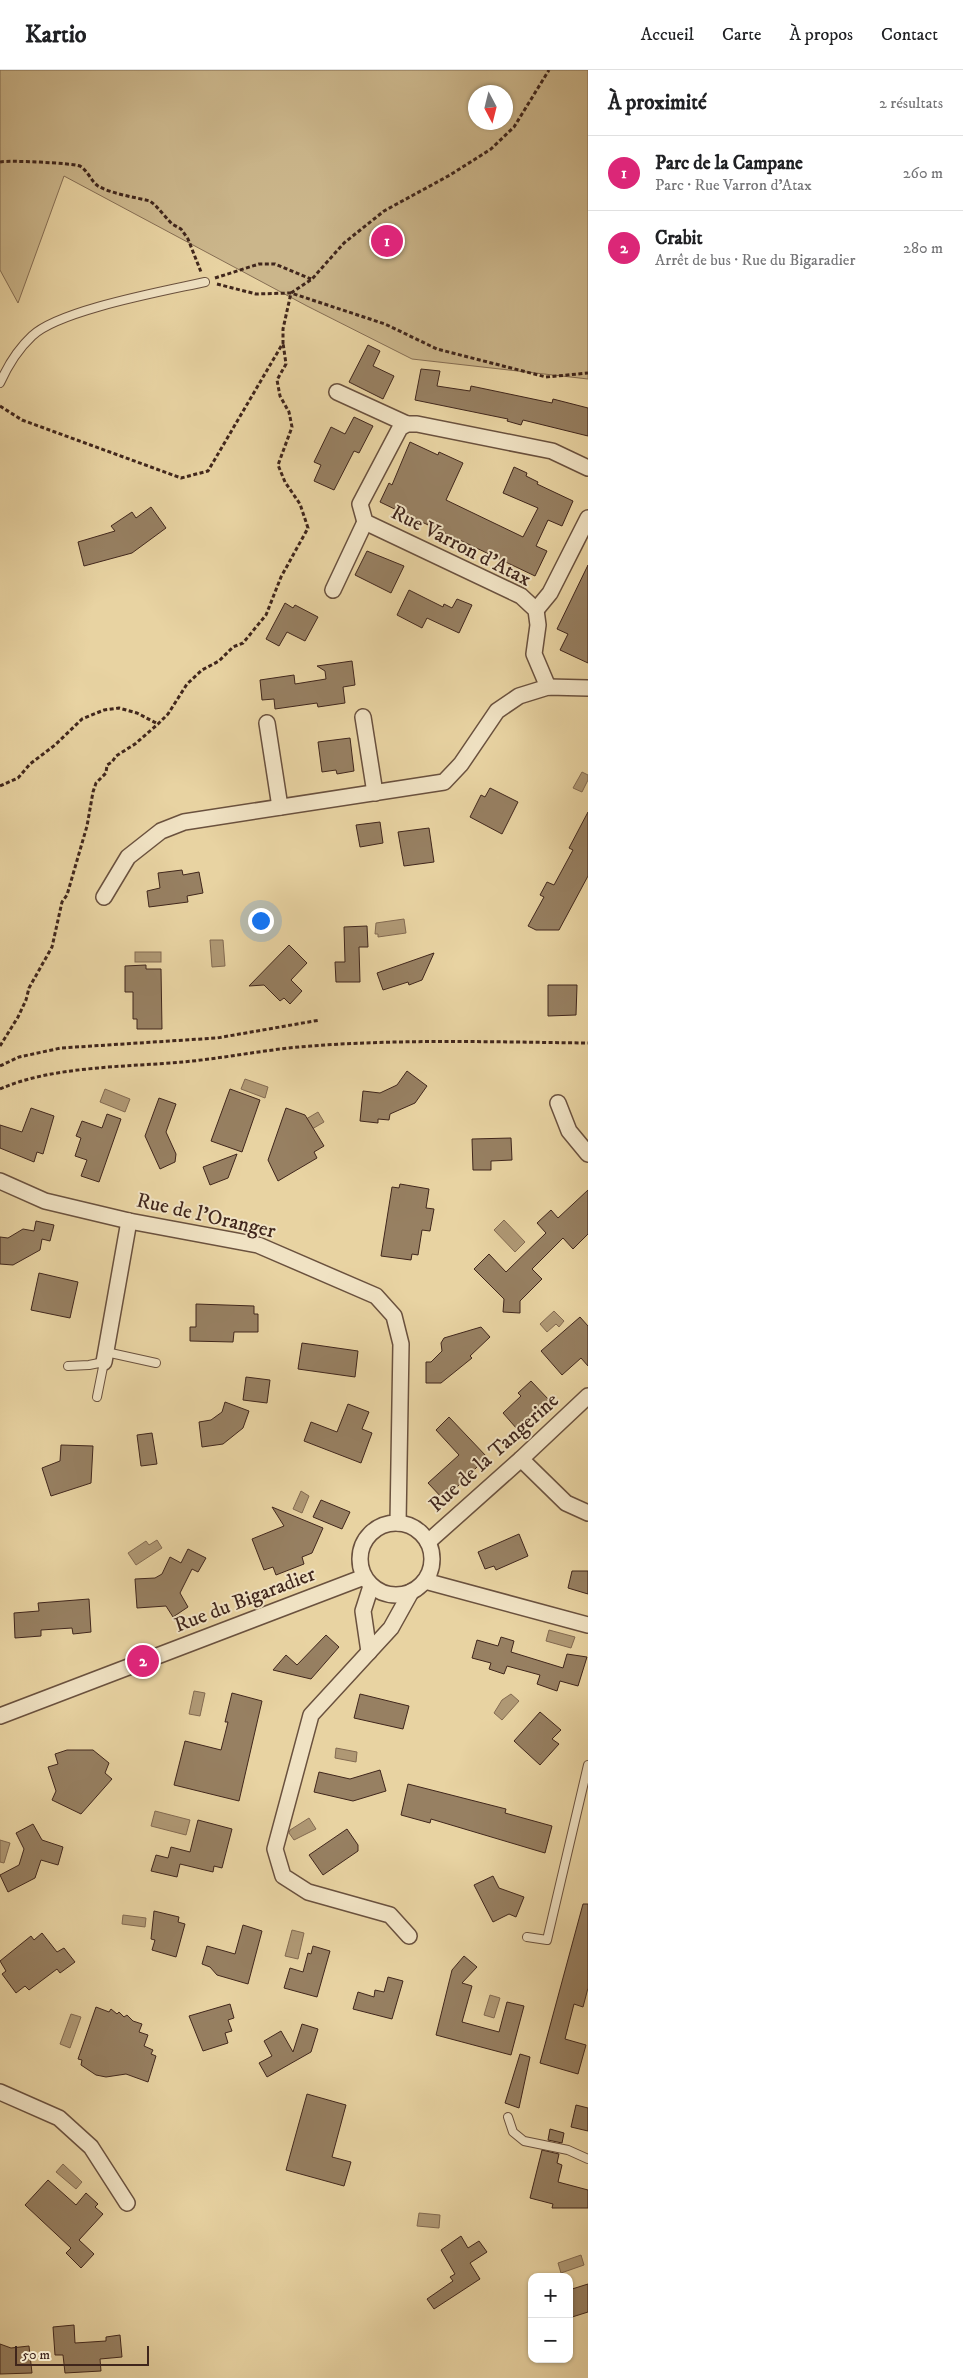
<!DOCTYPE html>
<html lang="fr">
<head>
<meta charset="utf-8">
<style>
	:root { --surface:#fff; --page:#f6f6f6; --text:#202124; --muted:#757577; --line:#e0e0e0; --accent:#db2777 }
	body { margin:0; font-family:"IM FELL DW Pica",serif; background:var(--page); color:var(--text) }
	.controls { position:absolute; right:15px; bottom:15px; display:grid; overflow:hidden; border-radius:10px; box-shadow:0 1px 4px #0004 }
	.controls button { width:45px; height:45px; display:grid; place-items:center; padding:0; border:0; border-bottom:1px solid var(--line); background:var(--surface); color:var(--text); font:25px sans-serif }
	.compass { position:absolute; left:468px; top:15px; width:45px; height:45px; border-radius:50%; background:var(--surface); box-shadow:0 1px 4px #0004; rotate:173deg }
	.scale { position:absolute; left:15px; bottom:12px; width:134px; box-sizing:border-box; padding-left:5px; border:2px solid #40261c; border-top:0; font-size:14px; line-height:18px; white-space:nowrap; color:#40261c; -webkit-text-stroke:4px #f0e2c3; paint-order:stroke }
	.you { position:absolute; left:260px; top:850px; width:18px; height:18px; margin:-12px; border:4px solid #fff; border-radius:50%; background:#1a73e8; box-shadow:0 0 0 8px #1a73e833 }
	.badge { display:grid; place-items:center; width:32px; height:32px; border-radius:50%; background:var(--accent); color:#fff; font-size:16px; font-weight:700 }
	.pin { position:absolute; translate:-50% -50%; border:2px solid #fff; box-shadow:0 1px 5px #0006 }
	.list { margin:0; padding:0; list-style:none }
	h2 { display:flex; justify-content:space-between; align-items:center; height:65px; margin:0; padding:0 20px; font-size:21px }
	h2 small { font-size:16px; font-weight:400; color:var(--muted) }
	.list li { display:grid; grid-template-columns:32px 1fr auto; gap:15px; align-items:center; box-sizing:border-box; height:75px; padding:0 20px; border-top:1px solid var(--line) }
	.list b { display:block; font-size:19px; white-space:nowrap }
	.list p { margin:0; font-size:16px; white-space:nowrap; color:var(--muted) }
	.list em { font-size:16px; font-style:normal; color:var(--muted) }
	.map { position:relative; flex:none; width:588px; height:2308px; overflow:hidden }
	header { display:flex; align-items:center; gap:30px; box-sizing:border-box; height:70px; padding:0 25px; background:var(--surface); border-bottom:1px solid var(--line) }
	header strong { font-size:24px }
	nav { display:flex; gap:28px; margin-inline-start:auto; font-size:18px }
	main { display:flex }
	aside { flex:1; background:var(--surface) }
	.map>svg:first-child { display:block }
</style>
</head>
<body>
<header>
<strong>Kartio</strong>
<nav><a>Accueil</a><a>Carte</a><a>À propos</a><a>Contact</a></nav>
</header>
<main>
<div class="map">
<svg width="588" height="2308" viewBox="0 0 588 2308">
	<rect width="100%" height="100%" fill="#e8d3a2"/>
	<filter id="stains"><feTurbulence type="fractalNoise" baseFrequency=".004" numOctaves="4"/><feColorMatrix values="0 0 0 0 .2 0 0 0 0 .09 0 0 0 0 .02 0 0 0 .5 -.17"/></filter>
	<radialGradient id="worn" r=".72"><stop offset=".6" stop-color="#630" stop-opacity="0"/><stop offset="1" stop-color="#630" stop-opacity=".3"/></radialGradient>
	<path fill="#cbb68b" stroke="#866e54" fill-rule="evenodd" d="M0,0H588V309L412,289L307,236L64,106L18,233L0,200ZM476,22H506V52H476Z"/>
	<g fill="#af9874" stroke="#836a51">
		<path d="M582,702L588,705V710L582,722L573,718Z"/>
		<path d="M404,849L406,863L378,867V864H375L376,853Z"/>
		<path d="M210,870H223L225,896L212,897Z"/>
		<rect x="135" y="882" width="26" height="10"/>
		<path d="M245,1009L268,1017L265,1028L241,1019Z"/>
		<path d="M105,1019L130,1029L125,1042L100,1032Z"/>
		<path d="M318,1042L324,1052L307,1062L301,1052Z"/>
		<path d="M504,1150L525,1172L515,1182L494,1160Z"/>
		<path d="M554,1241L564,1251L559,1257L556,1254L547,1262L540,1254Z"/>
		<path d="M301,1421L309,1426L302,1443L293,1439Z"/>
		<path d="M157,1470L162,1478L136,1495L128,1483L146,1471L149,1475Z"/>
		<path d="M549,1560L575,1567L571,1578L546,1571Z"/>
		<path d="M194,1621L205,1623L200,1646L189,1644Z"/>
		<path d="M511,1624L519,1631L502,1650L494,1643L502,1630Z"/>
		<path d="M336,1678L357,1682L356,1692L335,1688Z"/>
		<path d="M155,1741L190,1750L186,1765L151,1756Z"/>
		<path d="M309,1748L316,1759L294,1770L289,1763L290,1760Z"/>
		<path d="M0,1770L10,1773L4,1793L0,1792Z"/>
		<path d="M123,1845L146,1848L145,1857L122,1854Z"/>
		<path d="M292,1860L304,1863L298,1889L285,1886Z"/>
		<path d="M490,1925L500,1928L494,1948L484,1945Z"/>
		<path d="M71,1944L81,1947L70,1978L60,1974Z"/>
		<path d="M63,2094L82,2112L76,2119L56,2102Z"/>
		<path d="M419,2143L440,2145L439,2158L417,2156Z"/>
		<path d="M581,2185L584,2195L561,2203L558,2193Z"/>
	</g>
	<g fill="#978062" stroke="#40261c">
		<path d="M368,275L380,281L373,296L394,306L383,329L349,312Z"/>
		<path d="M421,299L440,301L437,316L470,321L471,316L552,333L553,329L588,338V366L523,350L521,355L507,351L508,349L415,330Z"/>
		<path d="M354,347L373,356L359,383L354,381L334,420L314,411L321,395L314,392L331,357L345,364Z"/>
		<path d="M410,372L438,385L439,382L463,393L446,430L523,467L538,438L503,423L514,397L527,403L526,406L538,412L537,414L573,431L562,456L548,450L536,476L547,481L535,506L380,432L389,413L392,415Z"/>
		<path d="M151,437L166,458L132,483L84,496L78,472L115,461L111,456L132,442L136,448Z"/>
		<path d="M367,481L404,496L391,523L355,505Z"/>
		<path d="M588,495V593L560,580L568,564L557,559Z"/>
		<path d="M409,520L443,537L444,534L452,538L457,529L472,535L459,563L427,548L422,558L397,545Z"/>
		<path d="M285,533L293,538L295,535L318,547L305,571L287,562L279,576L266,569Z"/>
		<path d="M352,591L355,615L343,617L345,633L318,637L317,633L275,639L274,629L262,630L260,610L294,605L295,614L326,609L325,601L317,596Z"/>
		<path d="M350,668L354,701L337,704L336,700L322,702L318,672Z"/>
		<path d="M490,718L518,732L502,764L470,747L481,725L485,727Z"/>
		<path d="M588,742V806L559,860H536L528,856L544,827L540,825L547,812L554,815L573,780L569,778Z"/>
		<path d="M380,752L383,773L360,777L356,755Z"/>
		<path d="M429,758L434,792L404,796L398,762Z"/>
		<path d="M182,800L183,805L199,802L203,823L187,826L188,832L149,837L147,821L160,818L158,803Z"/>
		<path d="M367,856L368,877H359L360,912H336L335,892H345L344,857Z"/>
		<path d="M289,875L307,893L291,910L302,921L290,934L284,928L280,931L264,915L249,916Z"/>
		<path d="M434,883L422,910L409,915L408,912L383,920L377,903Z"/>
		<path d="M146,895V899H161L162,959H137V949H133V922H125V896Z"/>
		<path d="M548,915H577L576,945L548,946Z"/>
		<path d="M407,1001L427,1016L415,1033L390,1044L389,1050L378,1049V1053L360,1051L363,1021L380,1023L397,1015Z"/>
		<path d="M230,1019L260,1030L242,1082L211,1071Z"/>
		<path d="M159,1028L176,1034L166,1062L176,1084L175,1092L160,1099L145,1066Z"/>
		<path d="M31,1038L54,1046L43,1084L37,1082L34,1092L0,1078V1055L22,1062Z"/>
		<path d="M286,1038L305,1045L324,1076L314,1082L317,1088L278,1111L268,1090Z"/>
		<path d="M107,1044L121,1049L99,1112L81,1106L87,1090L75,1086L81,1068L76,1066L82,1051L102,1058Z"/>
		<path d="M511,1068L512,1090L491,1091V1100H473L472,1069Z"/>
		<path d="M237,1084L228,1108L210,1115L203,1097Z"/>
		<path d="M400,1114L429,1119L426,1138L434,1139L430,1161L422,1160L418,1185L412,1184L411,1190L381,1186L392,1117L399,1118Z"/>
		<path d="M588,1120V1164L573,1179L563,1168L532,1199L542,1209L520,1231V1243L503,1242L504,1229L474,1199L489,1184L506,1202L546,1163L537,1153L551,1140L558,1148Z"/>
		<path d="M36,1151L54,1155L50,1171L42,1169L40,1180L13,1195L0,1194V1167L8,1168L23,1159L34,1161Z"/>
		<path d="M39,1203L78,1212L70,1248L31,1240Z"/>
		<path d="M196,1234L254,1236V1244H258V1262H234L233,1272L190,1271V1257H196Z"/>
		<path d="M580,1247L588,1256V1296L581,1288L562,1305L541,1281Z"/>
		<path d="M481,1257L490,1267L470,1286L472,1288L441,1313H426V1292H431L442,1281L441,1273L444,1268Z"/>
		<path d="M302,1273L358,1281L355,1307L298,1299Z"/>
		<path d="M246,1307L270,1310L267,1333L243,1330Z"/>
		<path d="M531,1311L549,1330L517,1359L503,1343L521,1326L518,1323Z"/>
		<path d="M225,1332L249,1341L243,1358L223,1374L202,1377L199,1352L211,1350L222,1342Z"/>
		<path d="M348,1334L369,1342L362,1359L372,1363L361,1393L304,1371L311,1352L337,1362Z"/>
		<path d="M449,1347L487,1387L444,1430L428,1413L459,1385L436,1360Z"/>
		<path d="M152,1363L157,1394L141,1396L137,1365Z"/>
		<path d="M61,1375L93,1376L91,1413L51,1426L42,1398L60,1391Z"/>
		<path d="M321,1430L350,1442L342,1459L313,1447Z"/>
		<path d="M272,1437L323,1458L312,1483L302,1487L304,1494L276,1505L273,1497L264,1500L252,1469L284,1456Z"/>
		<path d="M519,1464L528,1486L496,1500L494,1496L485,1499L478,1482Z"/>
		<path d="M188,1479L206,1488L198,1502L192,1499L180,1523L188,1537L173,1547L166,1536L137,1538L135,1509L155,1508L162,1504L170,1487L181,1493Z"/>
		<path d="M572,1501H588V1524L568,1518Z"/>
		<path d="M89,1529L91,1562L73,1564L72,1558L41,1560V1566L15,1568L14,1543L39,1541L38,1533Z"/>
		<path d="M326,1565L339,1577L311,1609L273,1600L286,1585L297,1595Z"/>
		<path d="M501,1567L514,1571L511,1582L563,1598L567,1584L587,1587L578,1616L560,1611L557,1621L537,1614L540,1605L507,1596L504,1604L489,1599L491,1593L472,1588L477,1570L498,1576Z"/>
		<path d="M232,1623L262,1631L239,1731L174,1715L185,1671L221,1680L228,1652H225Z"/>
		<path d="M360,1624L409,1636L403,1659L354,1648Z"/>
		<path d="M540,1642L561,1660L552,1669L559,1674L540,1695L514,1671Z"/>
		<path d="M67,1680H93L109,1693L105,1703L112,1709L81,1744L52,1730L56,1721L48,1697L58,1694L55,1684Z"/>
		<path d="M380,1700L386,1721L353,1731L314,1722L319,1702L350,1709Z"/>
		<path d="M408,1714L506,1739L505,1743L552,1756L545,1783L431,1749L430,1753L401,1745Z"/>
		<path d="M198,1750L232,1759L222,1798L214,1796L213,1802L180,1794L177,1807L151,1801L156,1785L168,1788L171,1777L190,1782Z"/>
		<path d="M33,1754L42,1770L63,1777L58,1795L41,1790L35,1808L8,1822L0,1805L19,1795L24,1779L16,1763Z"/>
		<path d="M347,1759L358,1775V1781L323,1805L309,1785Z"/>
		<path d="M493,1806L499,1818L524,1827L516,1847L509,1844L493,1852L474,1815Z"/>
		<path d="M583,1834H588V1918L583,1937L574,1934L565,1969L586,1975L578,2004L540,1993Z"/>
		<path d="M154,1841L179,1847L178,1852L185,1854L176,1887L152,1880L155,1870L151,1869Z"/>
		<path d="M243,1855L262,1861L248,1914L217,1905L210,1897L202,1894L207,1876L235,1884Z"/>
		<path d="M42,1863L57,1882L64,1878L75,1892L60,1903L57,1899L29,1920L25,1916L16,1923L2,1904L6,1901L0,1891L31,1866L34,1870Z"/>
		<path d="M313,1876L330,1881L317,1927L284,1918L290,1898L303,1902L308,1883L311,1884Z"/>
		<path d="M464,1886L477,1897L462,1913L472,1916L462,1952L499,1962L507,1932L524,1936L511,1985L436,1965L452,1900Z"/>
		<path d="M388,1907L403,1911L392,1949L353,1939L358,1922L374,1927L375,1920L384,1922Z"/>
		<path d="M230,1934L234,1948L228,1950L232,1961L225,1963L228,1973L203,1981L189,1946Z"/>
		<path d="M96,1937L109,1942L111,1939L117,1944L119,1942L124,1947L127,1945L133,1951L142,1954L139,1962L148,1965L144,1976L153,1980L151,1984L156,1986L148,2012L126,2004L106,2007L96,2005L81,1995L82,1990L78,1989Z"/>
		<path d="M302,1954L318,1959L311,1982L267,2007L259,1993L272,1986L264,1971L281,1961L293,1982Z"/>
		<path d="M520,1984L530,1987L519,2038L505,2033Z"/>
		<path d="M307,2024L346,2035L332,2087L351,2092L344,2116L286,2100Z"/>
		<path d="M576,2035L588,2038V2061L571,2057Z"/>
		<path d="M550,2059L564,2063L562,2073L548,2070Z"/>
		<path d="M542,2080L559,2084L557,2093L562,2095L558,2112L588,2120V2138H552L553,2134L530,2128Z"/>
		<path d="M48,2110L76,2135L86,2123L98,2134L95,2137L103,2144L79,2170L94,2184L81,2198L66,2183L71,2178L25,2135Z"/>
		<path d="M461,2166L468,2178L479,2171L487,2182L470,2193L480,2209L434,2239L427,2229L453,2211L450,2207L455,2204L441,2180Z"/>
		<path d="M588,2214V2242L569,2248V2220Z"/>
		<path d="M74,2255L75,2273L106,2271V2267L120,2265L122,2287L100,2289L101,2301L65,2303L63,2285H55L53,2257Z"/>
		<path d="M0,2274L11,2278L29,2276L32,2303L0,2304Z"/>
	</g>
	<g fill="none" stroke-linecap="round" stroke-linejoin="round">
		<g stroke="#6a513e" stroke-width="10">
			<g id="service">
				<path d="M0,313C8,295 17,280 32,266C59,240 165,221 205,212"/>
				<path d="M106,1282L156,1293"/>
				<path d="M68,1296L89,1295L104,1292L97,1327"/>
				<path d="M527,1867L547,1870L588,1695"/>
				<path d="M508,2047L513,2062L524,2071L568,2080L588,2089"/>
			</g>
		</g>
		<g stroke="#6a513e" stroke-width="18">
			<g id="minor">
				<path d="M337,322L407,354"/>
				<path d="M333,520L365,452"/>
				<path d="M536,540L550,523L588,448"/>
				<path d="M548,617L534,584L538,555L536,540L521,526L365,452L360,434L400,358L407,354H417L552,381L588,398"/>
				<path d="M363,647L375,723"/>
				<path d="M267,653L280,737"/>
				<path d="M104,827L128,787L161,761L184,752L444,712L461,694L497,641L519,626L548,617L588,618"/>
				<path d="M558,1033L569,1061L588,1084"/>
				<path d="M0,1111L45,1131L129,1151L258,1175L376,1226L394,1246L401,1274L398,1453"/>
				<path d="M104,1292L129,1151"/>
				<path d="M521,1389L566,1433L588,1443"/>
				<circle cx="396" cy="1489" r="36"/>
				<path d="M428,1472L521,1389L588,1326"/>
				<path d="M425,1511L588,1555"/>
				<path d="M369,1582L363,1541L371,1516"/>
				<path d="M0,1646L364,1507"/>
				<path d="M409,1866L390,1845L308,1822L283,1806L275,1779L311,1645L391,1558L411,1522"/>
				<path d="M0,2022L59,2048L91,2077L127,2133"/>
			</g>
		</g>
		<g stroke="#40261c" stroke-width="3" stroke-dasharray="4 2.5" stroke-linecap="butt">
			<path d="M0,92C9,90 72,93 80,96C88,101 91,111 98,116C112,124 134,127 150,131L155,135L172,154L181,159L188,169L201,202"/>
			<path d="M215,208L259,194H275L311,209"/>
			<path d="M217,214L256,224L291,223L385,254L437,279L546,307L588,303"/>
			<path d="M0,336L22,350L181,408L208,401L283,273V259L291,223L312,209L344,173L384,141L450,105L491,79L514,57L549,0"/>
			<path d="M0,716L18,708L30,694L55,675L82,649L104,640L119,638L137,643L158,654"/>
			<path d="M0,976L18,947L26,930L29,918L52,877L62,832L67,825L87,756L93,722L96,713L106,703L107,695L112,692L116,686L135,674L158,654L168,644L187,614L202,600L219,591L233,577L243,573L266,545L281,507L308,458L300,434L285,412L278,395L292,357L289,342L280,326L277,310L286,294L283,273"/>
			<path d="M0,996L19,987L61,978L217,968L320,950"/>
			<path d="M0,1019C52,996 126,997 183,992C226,988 268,979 311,976C403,969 496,972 588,973"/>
		</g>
		<use href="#service" stroke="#f0e2c3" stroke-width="8"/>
		<use href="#minor" stroke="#f0e2c3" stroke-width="15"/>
	</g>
	<g text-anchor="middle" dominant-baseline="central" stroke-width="4" stroke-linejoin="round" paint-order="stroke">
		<g font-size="21" fill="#40261c" stroke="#f0e2c3">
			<text transform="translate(461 476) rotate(27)">Rue Varron d'Atax</text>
			<text transform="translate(206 1146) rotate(13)">Rue de l'Oranger</text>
			<text transform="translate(494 1383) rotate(-42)">Rue de la Tangerine</text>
			<text transform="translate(245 1530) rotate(-21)">Rue du Bigaradier</text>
		</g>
	</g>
	<rect width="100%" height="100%" filter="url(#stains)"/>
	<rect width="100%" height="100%" fill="url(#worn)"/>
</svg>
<div class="controls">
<button>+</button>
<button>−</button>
</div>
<svg class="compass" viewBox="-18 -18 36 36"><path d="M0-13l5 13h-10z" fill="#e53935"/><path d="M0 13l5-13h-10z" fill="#757577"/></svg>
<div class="scale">50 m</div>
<div class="you"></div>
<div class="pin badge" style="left:387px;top:171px">1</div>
<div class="pin badge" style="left:143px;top:1591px">2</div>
</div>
<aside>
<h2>À proximité<small>2 résultats</small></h2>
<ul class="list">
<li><span class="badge">1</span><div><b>Parc de la Campane</b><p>Parc · Rue Varron d'Atax</p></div><em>260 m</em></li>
<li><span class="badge">2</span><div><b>Crabit</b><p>Arrêt de bus · Rue du Bigaradier</p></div><em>280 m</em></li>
</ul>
</aside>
</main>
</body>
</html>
